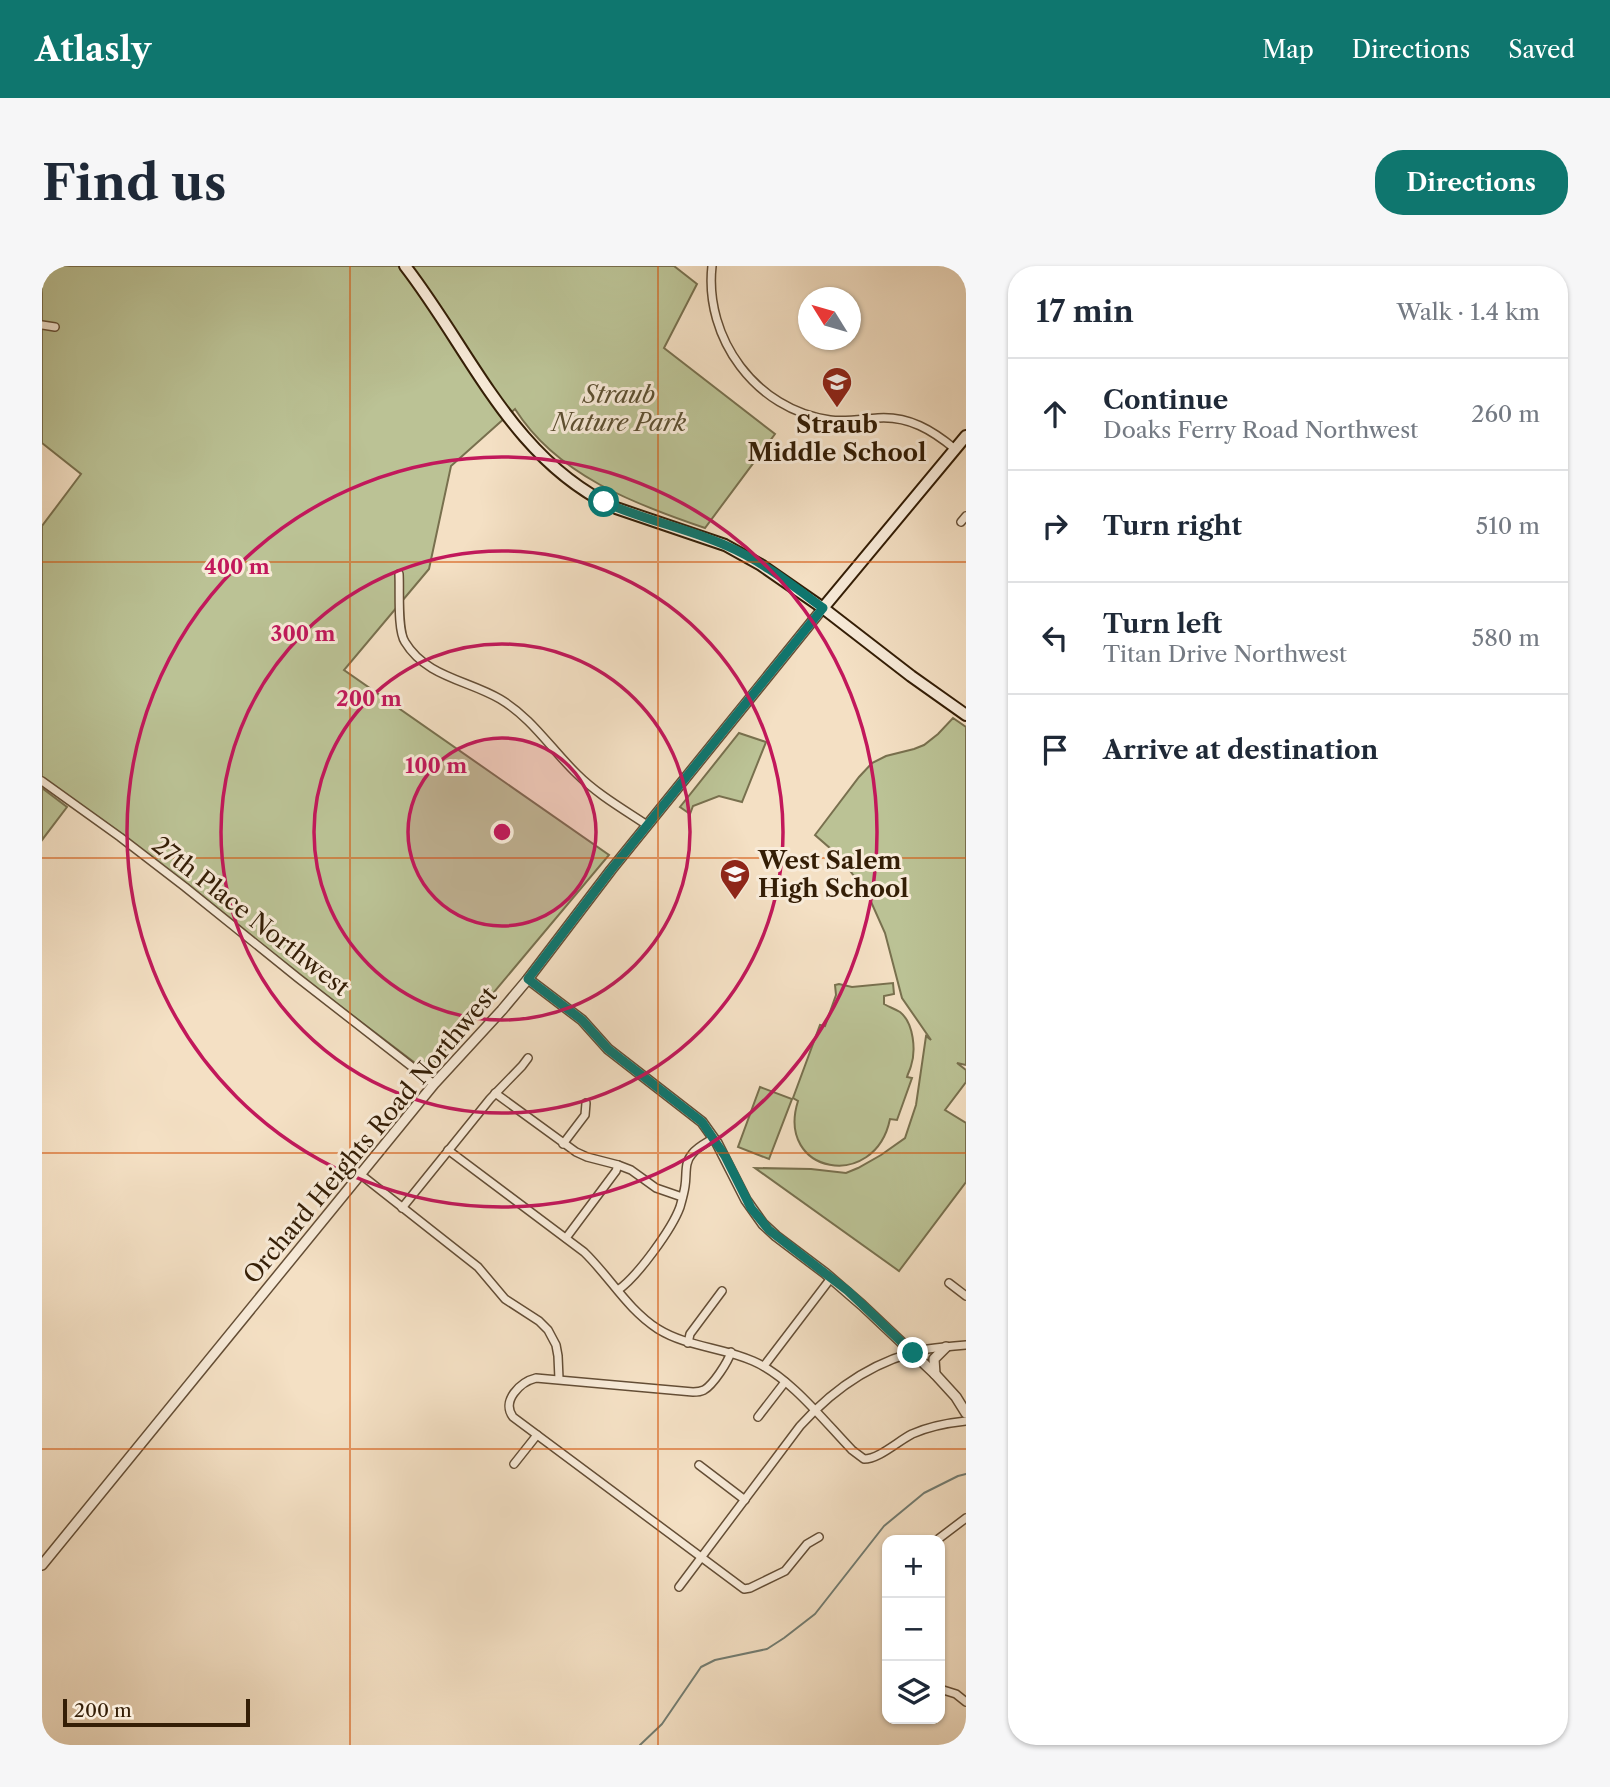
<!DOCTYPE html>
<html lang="en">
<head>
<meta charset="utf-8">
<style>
	:root { --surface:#fff; --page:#f6f6f7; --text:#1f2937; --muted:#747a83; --line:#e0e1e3; --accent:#0f766e }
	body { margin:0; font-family:"Libre Caslon Text",serif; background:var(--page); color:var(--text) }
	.controls { position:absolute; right:21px; bottom:21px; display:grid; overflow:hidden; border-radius:14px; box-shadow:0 2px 5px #0004 }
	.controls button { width:63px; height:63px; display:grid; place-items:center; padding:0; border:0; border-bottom:2px solid var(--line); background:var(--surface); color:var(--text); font:35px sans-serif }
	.compass { position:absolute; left:756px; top:21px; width:63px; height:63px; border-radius:50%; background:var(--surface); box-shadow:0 2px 5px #0004; rotate:307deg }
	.scale { position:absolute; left:21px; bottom:18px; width:187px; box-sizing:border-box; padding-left:7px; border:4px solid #341e06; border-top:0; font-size:19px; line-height:24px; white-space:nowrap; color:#341e06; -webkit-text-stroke:5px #f8ebd9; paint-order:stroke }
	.stop { position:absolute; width:21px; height:21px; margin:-16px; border:5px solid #0f766e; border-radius:50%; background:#fff }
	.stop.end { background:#0f766e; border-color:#fff; box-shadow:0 2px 7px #0008 }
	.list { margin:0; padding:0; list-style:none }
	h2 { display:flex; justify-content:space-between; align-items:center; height:91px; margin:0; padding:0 28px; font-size:30px }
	h2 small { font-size:23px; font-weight:400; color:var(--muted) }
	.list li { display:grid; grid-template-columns:46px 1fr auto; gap:21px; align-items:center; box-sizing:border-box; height:112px; padding:0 28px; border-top:2px solid var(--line) }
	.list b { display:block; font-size:26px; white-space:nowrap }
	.list p { margin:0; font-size:23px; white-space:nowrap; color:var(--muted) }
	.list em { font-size:23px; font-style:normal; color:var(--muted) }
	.icon { flex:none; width:38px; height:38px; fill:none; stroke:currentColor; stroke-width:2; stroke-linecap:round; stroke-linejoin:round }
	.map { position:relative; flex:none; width:924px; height:1479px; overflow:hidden; border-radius:28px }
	header { display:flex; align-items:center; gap:42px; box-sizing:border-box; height:98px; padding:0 35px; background:var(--accent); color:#fff }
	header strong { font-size:33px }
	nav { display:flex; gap:38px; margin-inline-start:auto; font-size:24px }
	.intro { display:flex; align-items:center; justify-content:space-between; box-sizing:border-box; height:168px; padding:0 42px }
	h1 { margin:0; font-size:49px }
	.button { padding:18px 32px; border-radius:28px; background:var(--accent); color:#fff; font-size:24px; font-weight:700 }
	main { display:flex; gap:42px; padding:0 42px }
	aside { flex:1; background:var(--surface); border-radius:28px; box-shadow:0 2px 5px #0004 }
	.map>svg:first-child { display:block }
</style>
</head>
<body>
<header>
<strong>Atlasly</strong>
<nav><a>Map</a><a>Directions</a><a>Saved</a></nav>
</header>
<div class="intro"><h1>Find us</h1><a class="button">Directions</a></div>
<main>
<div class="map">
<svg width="924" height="1479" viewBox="0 0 924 1479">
	<rect width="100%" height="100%" fill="#f4e0c4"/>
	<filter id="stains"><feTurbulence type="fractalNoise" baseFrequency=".00286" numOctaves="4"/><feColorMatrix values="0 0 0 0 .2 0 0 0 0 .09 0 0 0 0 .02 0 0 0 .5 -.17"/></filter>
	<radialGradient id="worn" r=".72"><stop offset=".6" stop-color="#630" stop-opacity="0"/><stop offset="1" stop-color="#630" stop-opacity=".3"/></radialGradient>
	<g fill="#bbc295" stroke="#78704e" stroke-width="2">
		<path d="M0,0H632L655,18L622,82L733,168L663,262C592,238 515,209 473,143L409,200L387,303L302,404L567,589L385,806L0,514V260L39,208L0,177Z"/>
		<path d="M911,452L924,461V799L915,797L924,804V816L903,844L924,857V916L857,1005L713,902L769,903L804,907L816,902L839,889L863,872L874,839L884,770L889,774L860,732L843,667L826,629L797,590L773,569L817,511L830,497L844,490L872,483L882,479L896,468Z"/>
		<path d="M697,467L724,476L700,536L677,530L651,540L648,548L638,541Z"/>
		<path d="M0,522L25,541L0,574Z"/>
		<path d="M851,717L852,728L842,730V738C847,741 853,743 858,746C872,757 874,785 869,800C868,804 866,807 865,811L870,812L855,854L848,853C833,926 733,908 756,835L751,832L778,759L783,760L794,729L793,719L797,718L810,721Z"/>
		<path d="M718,821L750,833L727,893L696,881Z"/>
	</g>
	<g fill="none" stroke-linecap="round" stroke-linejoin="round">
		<path stroke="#737d72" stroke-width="2" d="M598,1479L620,1458L659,1401L673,1394L725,1383L742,1372L773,1348L842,1260L882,1227L916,1210L924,1208"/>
		<g stroke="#644e36" stroke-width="10">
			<g id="minor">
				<path d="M670,0C662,72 714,144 788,154C804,156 820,153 836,152C867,150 890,164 913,183"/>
				<path d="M0,59L13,61"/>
				<path d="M919,256L924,250"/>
				<path d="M357,308C358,324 355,364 363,376C384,411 426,414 458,433C490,452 509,483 535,508C555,528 581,543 605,559"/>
				<path d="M0,515L78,571L143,621L256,712L392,818"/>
				<path d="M453,827L534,886L545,891L576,899L589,904L614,922L640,931"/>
				<path d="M521,878L543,849L544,837"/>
				<path d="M406,884L542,986C568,1011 585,1043 616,1063C645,1081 680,1081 711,1095C748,1111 782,1155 810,1184L822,1193C837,1193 856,1175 870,1168C888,1160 905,1157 924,1155"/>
				<path d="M318,908L436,1001L463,1033L497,1055L506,1064L514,1079L516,1090L517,1113"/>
				<path d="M360,942L448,833L480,800L486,792"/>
				<path d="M524,972L574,905L576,899"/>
				<path d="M907,1017L924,1030"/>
				<path d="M576,1024C595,1011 630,963 638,941C640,934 642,927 643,920C645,908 642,897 650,888C655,881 664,877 672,872"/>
				<path d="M646,1077L648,1068L680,1025"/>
				<path d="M689,1086C686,1096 671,1119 662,1124C658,1126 656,1126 651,1126L494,1112C478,1116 459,1135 471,1151L702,1323L708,1322L743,1305L765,1278L777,1271"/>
				<path d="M722,1100L789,1012"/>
				<path d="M716,1151L743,1116"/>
				<path d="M472,1198L495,1169"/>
				<path d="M657,1199L703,1234"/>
				<path d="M895,1274L924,1252"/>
				<path d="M637,1321L758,1160C793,1121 834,1093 886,1083C899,1081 911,1080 924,1079"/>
				<path d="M898,1423L914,1428L924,1436"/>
			</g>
		</g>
		<g stroke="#644e36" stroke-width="12">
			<g id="tertiary">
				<path d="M486,713L540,754L566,783L660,856L675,877L704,934L721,958L734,970L783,1007L820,1039L893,1108L914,1131L924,1147"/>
				<path d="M893,1108L892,1093L904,1081"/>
				<path d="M0,1299L392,818L460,744L486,713L569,604L781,342"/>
			</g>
		</g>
		<g stroke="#341e06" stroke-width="14">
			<g id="secondary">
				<path d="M363,0C429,85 470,194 574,242L683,279L719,299L781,342L869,410L924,449"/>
				<path d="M781,342L924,170"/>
			</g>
		</g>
		<use href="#minor" stroke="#f8ebd9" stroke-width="7"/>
		<use href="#tertiary" stroke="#f8ebd9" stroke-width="9"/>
		<use href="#secondary" stroke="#f8ebd9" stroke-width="10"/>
	</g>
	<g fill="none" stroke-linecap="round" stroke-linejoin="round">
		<path stroke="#0f766e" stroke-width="9" d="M562,236C601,254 645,262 685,280C720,295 751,320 781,342L569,604L486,713L540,754L566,783L660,856L683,890L709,942L727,964L806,1025L871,1087"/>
	</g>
	<path fill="none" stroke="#d6530b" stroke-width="2" stroke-opacity="0.55" d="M308,0V1479M616,0V1479M0,296H924M0,592H924M0,887H924M0,1183H924"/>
	<circle cx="460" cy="566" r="94" fill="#c2185b" fill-opacity=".12"/>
	<g fill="none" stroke="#c2185b" stroke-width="3.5">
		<circle cx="460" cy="566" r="94"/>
		<circle cx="460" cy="566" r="188"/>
		<circle cx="460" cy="566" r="281"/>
		<circle cx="460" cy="566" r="375"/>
	</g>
	<defs>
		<g id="school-pin" transform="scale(1.575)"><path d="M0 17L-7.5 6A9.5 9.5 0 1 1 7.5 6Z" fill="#8f2418" stroke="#f8ebd9"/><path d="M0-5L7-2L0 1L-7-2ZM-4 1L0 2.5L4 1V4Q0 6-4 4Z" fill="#fff"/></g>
	</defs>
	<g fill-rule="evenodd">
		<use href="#school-pin" x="795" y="116"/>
		<use href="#school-pin" x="693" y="608"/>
	</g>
	<g text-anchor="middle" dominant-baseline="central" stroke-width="6" stroke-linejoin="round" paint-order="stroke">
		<g font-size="24" font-style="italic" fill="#5c4f31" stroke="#f8ebd9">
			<text x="577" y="128">Straub<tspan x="577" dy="28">Nature Park</tspan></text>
		</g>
		<g font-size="24" font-weight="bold" fill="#341e06" stroke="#f8ebd9">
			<text x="795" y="158">Straub<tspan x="795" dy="28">Middle School</tspan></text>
			<text x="716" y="594" text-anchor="start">West Salem<tspan x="716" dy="28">High School</tspan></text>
		</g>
		<g font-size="24" fill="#341e06" stroke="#f8ebd9">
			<text transform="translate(209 650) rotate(38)">27th Place Northwest</text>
			<text transform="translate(328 869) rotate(-50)">Orchard Heights Road Northwest</text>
		</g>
	</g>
	<circle cx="460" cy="566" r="10" fill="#c2185b" stroke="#f8ebd9" stroke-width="3.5"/>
	<g font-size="21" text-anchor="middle" font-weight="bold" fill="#c2185b" stroke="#f8ebd9" stroke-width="6" stroke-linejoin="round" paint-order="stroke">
		<text x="195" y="308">400 m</text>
		<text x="261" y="375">300 m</text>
		<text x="327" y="440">200 m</text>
		<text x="394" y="507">100 m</text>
	</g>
	<rect width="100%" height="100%" filter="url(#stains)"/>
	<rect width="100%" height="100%" fill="url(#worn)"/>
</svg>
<div class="controls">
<button>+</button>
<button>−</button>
<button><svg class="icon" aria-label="layers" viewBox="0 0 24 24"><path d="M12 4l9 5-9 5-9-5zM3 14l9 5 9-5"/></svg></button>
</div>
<svg class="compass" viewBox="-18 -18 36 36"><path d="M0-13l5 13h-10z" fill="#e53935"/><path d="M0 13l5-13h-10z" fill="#747a83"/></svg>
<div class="scale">200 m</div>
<div class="stop" style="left:562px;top:236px"></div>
<div class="stop end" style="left:871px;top:1087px"></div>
</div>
<aside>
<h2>17 min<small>Walk · 1.4 km</small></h2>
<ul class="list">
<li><svg class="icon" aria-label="ahead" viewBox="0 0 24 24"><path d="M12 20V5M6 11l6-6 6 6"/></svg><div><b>Continue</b><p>Doaks Ferry Road Northwest</p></div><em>260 m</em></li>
<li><svg class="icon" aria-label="right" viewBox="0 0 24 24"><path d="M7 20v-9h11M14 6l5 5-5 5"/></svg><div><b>Turn right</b></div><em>510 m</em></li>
<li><svg class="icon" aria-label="left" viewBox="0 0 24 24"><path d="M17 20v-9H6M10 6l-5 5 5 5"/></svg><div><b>Turn left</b><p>Titan Drive Northwest</p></div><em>580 m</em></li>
<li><svg class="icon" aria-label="arrive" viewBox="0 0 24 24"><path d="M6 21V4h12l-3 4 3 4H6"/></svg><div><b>Arrive at destination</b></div></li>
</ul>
</aside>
</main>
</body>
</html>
